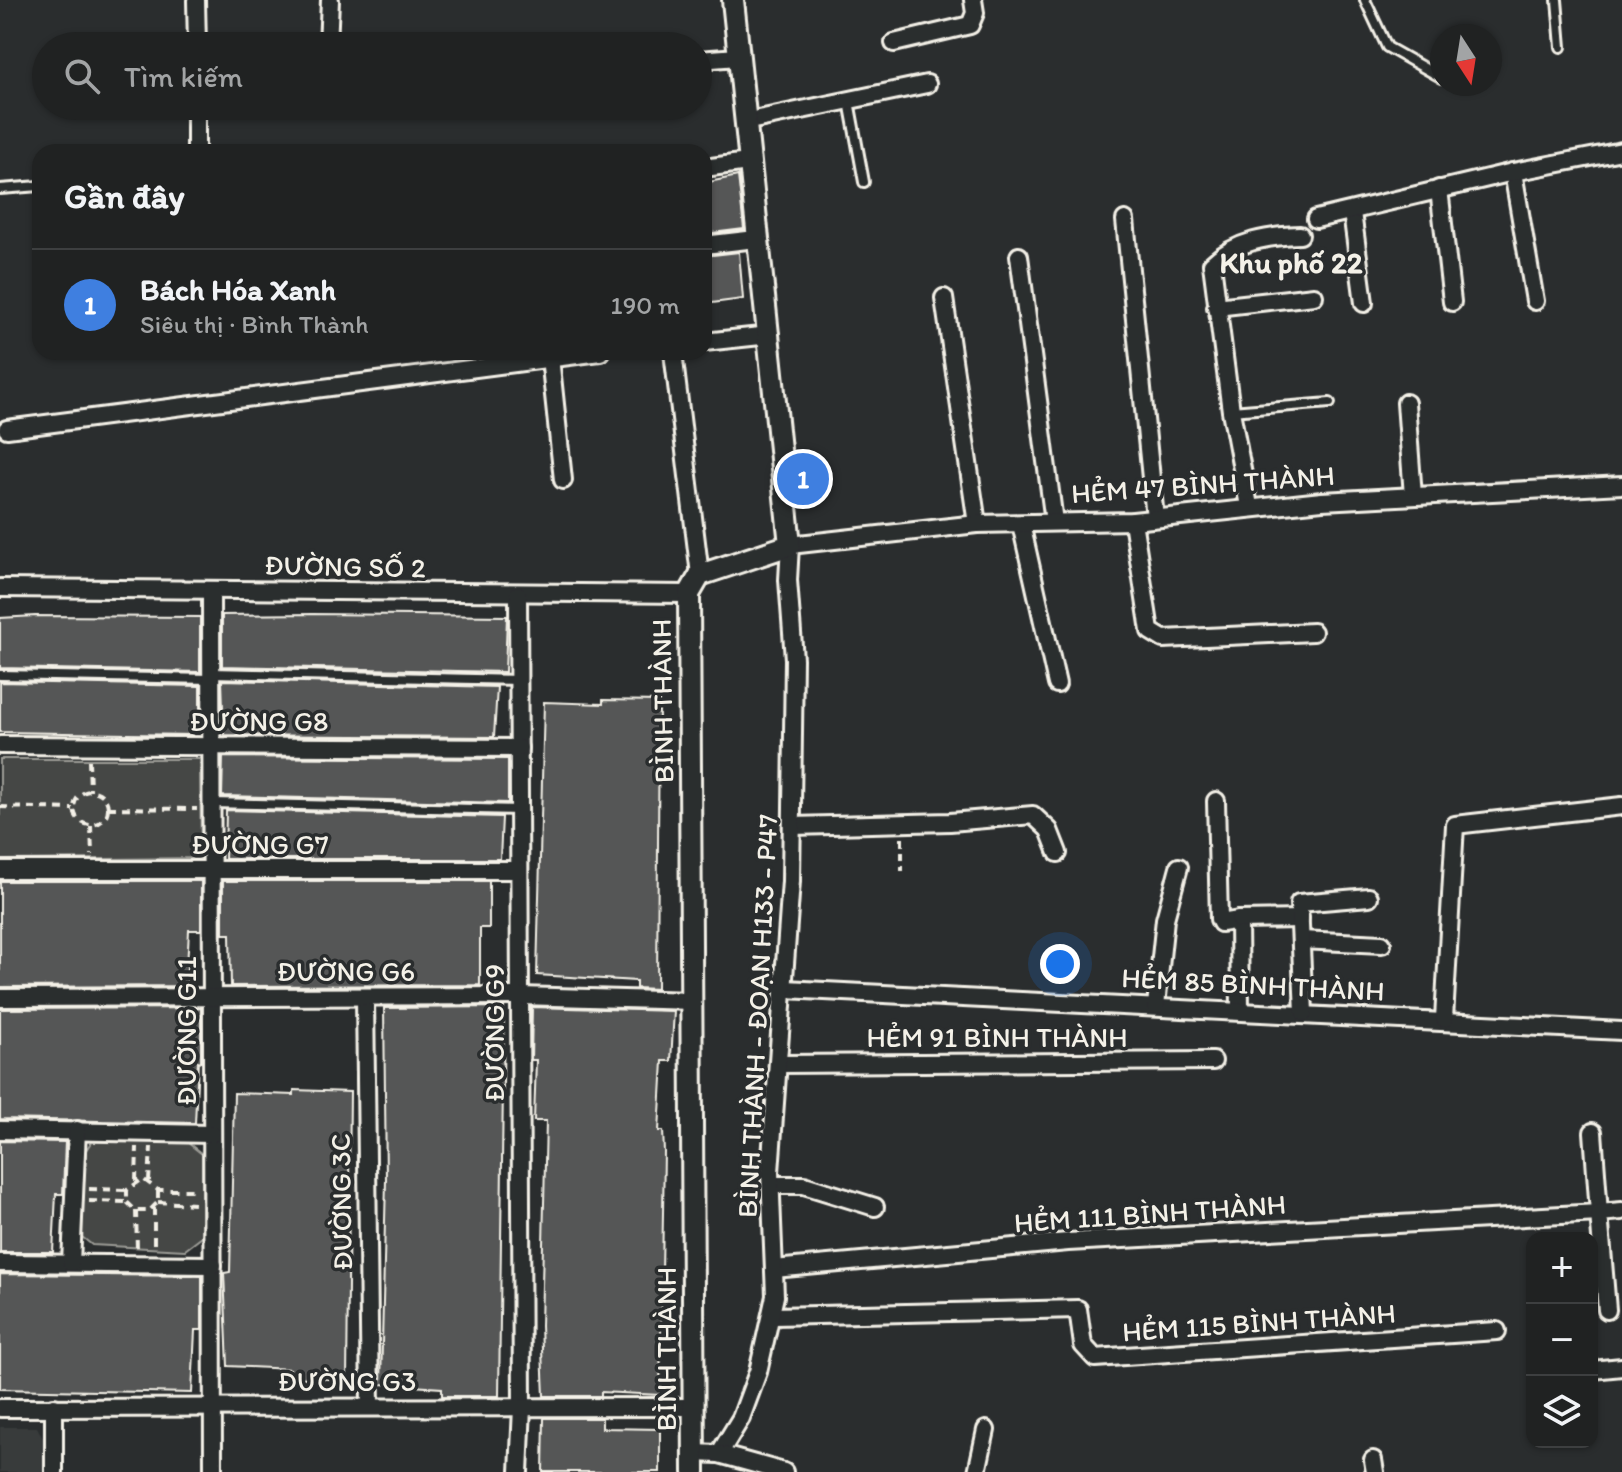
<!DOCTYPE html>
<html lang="vi">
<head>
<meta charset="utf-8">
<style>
	:root { --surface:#202222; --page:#2d2f2f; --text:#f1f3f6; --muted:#a2a4a5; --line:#3d3f40; --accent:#b45309 }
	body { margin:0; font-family:Itim,sans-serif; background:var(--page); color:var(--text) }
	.controls { position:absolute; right:24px; bottom:24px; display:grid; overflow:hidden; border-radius:16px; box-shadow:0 2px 6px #0004 }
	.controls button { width:72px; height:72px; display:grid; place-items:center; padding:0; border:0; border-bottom:2px solid var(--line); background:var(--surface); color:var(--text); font:40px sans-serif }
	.compass { position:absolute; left:1430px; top:24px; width:72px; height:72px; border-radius:50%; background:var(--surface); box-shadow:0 2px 6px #0004; rotate:168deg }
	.you { position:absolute; left:1060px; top:964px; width:28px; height:28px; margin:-20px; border:6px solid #fff; border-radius:50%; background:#1a73e8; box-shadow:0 0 0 12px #1a73e833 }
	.badge { display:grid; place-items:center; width:52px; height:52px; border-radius:50%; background:var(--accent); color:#fff; font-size:26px; font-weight:700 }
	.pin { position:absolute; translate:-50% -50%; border:4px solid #fff; box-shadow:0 2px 8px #0006 }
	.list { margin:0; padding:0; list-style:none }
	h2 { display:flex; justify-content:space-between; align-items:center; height:104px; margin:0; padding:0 32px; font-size:34px }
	h2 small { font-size:26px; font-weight:400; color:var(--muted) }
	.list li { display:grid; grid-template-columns:52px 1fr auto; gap:24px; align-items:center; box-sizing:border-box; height:112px; padding:0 32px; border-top:2px solid var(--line) }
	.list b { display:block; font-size:30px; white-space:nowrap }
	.list p { margin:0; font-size:26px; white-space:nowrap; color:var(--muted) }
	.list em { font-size:26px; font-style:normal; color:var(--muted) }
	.icon { flex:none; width:44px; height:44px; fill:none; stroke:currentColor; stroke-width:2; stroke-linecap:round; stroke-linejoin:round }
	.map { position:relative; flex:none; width:1622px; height:1472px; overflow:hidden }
	.search { position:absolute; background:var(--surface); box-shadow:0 2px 6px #0004; left:32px; top:32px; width:680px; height:88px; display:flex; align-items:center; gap:20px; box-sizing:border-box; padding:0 28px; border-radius:44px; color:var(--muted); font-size:30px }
	.panel { position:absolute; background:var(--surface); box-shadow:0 2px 6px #0004; left:32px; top:144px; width:680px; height:216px; border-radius:24px }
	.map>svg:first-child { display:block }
</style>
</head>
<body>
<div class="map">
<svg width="1622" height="1472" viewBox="0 0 1622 1472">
	<rect width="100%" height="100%" fill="#2a2d2e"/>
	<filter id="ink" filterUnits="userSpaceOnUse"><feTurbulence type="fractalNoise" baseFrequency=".0125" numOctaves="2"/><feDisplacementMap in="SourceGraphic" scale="16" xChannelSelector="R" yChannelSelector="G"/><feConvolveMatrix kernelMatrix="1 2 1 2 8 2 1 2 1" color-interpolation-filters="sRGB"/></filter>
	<g filter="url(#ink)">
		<path fill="#373a3a" d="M0,1427H37L44,1440V1472H0Z"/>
		<g fill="#444645" stroke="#9c9c96" stroke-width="2">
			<path d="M0,759H200L201,858L0,860Z"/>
			<path d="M106,1139L188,1143L202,1154V1237L185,1250L92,1245L82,1237L78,1227L86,1150L92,1141Z"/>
		</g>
		<g fill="#555756" stroke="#f4f1e8" stroke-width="2">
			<path d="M738,176L744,229L704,234V183Z"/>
			<path d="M739,252L743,299L704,304V256Z"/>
			<path d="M313,614L507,616L505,672L222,666V615Z"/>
			<path d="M35,616L200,617V672L0,668V618Z"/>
			<path d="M222,680L497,687L494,737L224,735Z"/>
			<path d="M0,682L200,686V730H192V735L0,732Z"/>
			<path d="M603,700L659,701L657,989L636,988V981L537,975L544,702L603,704Z"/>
			<path d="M223,757L508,759V803L222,796Z"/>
			<path d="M226,810L502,817L500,859H225Z"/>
			<path d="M0,881H201V930H189L186,986L0,987Z"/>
			<path d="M223,881H489V928H480V985L231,986L230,934H223Z"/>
			<path d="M504,1007L499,1396H442V1388L381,1384L386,1180L384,1008Z"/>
			<path d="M532,1007L674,1011L671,1061H663L659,1131H663L664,1152L660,1395L601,1392V1396H544L541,1326L546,1121H534L536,1060H531Z"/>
			<path d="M201,1008V1062L198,1061L195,1123L0,1119V1009Z"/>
			<path d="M294,1090L350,1092L347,1380L290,1377V1369L228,1366L224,1273L230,1272L234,1093L294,1095Z"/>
			<path d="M0,1141L65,1142L63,1194H56L53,1252H0Z"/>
			<path d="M0,1274L202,1276V1330H195L192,1393L0,1389Z"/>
			<path d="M544,1418H602V1428L660,1429V1472H543Z"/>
		</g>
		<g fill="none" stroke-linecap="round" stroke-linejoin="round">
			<g stroke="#f4f1e8" stroke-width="14">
				<g id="service">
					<path d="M1365,0L1387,47L1442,78"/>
					<path d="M1557,0L1561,47"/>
					<path d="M849,101L864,182"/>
					<path d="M0,189L40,186"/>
					<path d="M1231,411L1330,403"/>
					<path d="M211,673L518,680"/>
					<path d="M0,675L211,679"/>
					<path d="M212,803L519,810"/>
				</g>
			</g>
			<g stroke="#f4f1e8" stroke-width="22">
				<g id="minor">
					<path d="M196,0L197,46"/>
					<path d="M894,43L970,25L975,13L973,0"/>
					<path d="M328,46L330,0"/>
					<path d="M698,60L738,57"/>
					<path d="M744,122L927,84"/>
					<path d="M196,152V106"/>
					<path d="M704,168L748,162"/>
					<path d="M1513,172L1535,301"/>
					<path d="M1439,189L1452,302"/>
					<path d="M1352,212L1364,303"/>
					<path d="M1316,219L1513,172L1622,151"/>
					<path d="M1125,220L1155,518"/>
					<path d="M704,245L756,239"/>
					<path d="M1019,256L1054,522"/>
					<path d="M944,298L977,524"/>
					<path d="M1216,307L1314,296"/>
					<path d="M704,342L770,335"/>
					<path d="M673,352L700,575"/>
					<path d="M550,357L563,480"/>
					<path d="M1406,403L1413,496"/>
					<path d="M7,429L600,352"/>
					<path d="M1249,506L1231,411L1212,264C1236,241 1268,236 1300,235"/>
					<path d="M1133,521L1150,631L1163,639L1313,632"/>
					<path d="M1021,524L1057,684"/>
					<path d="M0,588L689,594"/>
					<path d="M211,590L213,1472"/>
					<path d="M518,594L522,1407L519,1472"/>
					<path d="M0,745L519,748"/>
					<path d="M1216,801L1219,919L1221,923L1239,920L1240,1010"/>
					<path d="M792,826L950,822L1033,815L1049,830L1058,853"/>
					<path d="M0,870H519"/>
					<path d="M1239,920L1300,919"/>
					<path d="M1301,940L1382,944"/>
					<path d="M785,989L1622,1031"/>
					<path d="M365,997L370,1407"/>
					<path d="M0,998L520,996L693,1001"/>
					<path d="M1156,1006L1165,919L1179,867"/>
					<path d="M1304,1013L1299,903L1369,897"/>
					<path d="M1444,1019L1455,825L1622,806"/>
					<path d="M780,1064L1213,1061"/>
					<path d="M0,1130L212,1134"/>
					<path d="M771,1185H804L875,1207"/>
					<path d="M0,1263L213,1265"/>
					<path d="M71,1263L77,1130"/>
					<path d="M774,1269L1068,1242L1599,1213L1593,1132"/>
					<path d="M1607,1310L1599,1213L1622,1211"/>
					<path d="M774,1316L1078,1309L1083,1345L1095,1358L1497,1331"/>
					<path d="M1592,1370L1622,1367"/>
					<path d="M0,1408L694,1407"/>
					<path d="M694,1453L719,1454L741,1418L758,1372L775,1296L770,1172L791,881L794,659L788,580L790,545L977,524L1133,521L1322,501L1622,485"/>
					<path d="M719,1454L784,1472"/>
					<path d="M1373,1460L1375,1472"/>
					<path d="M54,1472V1407"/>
					<path d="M977,1472L986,1430"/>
				</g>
			</g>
			<g stroke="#f4f1e8" stroke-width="26">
				<path id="tertiary" d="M694,1472L689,594L700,575L790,545L733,0"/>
			</g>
			<g stroke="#f4f1e8" stroke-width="4" stroke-dasharray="8 6" stroke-linecap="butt">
				<path d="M89,760L90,791"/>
				<circle cx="91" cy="808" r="17"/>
				<path d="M0,807L73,809"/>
				<path d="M108,808L197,809"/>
				<path d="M91,826L92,855"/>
				<path d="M902,838V871"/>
				<path d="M136,1181L137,1147"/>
				<path d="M149,1181L151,1147"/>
				<path d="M89,1189L127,1190"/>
				<path d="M158,1190V1202L149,1211H136L127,1202V1190L143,1179L158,1190H195"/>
				<path d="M89,1201L127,1202"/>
				<path d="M158,1202L194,1204"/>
				<path d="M154,1208V1250"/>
				<path d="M136,1211L137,1249"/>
			</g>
			<use href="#service" stroke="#2a2d2e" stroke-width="8"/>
			<use href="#minor" stroke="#2a2d2e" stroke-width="16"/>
			<use href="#tertiary" stroke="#2a2d2e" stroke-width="20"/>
		</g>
	</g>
	<g text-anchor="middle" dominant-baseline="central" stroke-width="7" stroke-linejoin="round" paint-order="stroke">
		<g font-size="28" fill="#f4f1e8" stroke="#2a2d2e">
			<text transform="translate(1203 484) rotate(-4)">HẺM 47 BÌNH THÀNH</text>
			<text transform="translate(345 566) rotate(1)">ĐƯỜNG SỐ 2</text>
			<text transform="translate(662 701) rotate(-91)">BÌNH THÀNH</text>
			<text x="259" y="721">ĐƯỜNG G8</text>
			<text x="260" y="844">ĐƯỜNG G7</text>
			<text x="346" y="971">ĐƯỜNG G6</text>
			<text transform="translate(1253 984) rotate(3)">HẺM 85 BÌNH THÀNH</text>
			<text transform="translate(757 1016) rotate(-87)">BÌNH THÀNH - ĐOẠN H133 - P47</text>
			<text transform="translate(186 1031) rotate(-90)">ĐƯỜNG G11</text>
			<text transform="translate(494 1033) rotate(-90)">ĐƯỜNG G9</text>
			<text x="997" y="1037">HẺM 91 BÌNH THÀNH</text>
			<text transform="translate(341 1202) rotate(-91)">ĐƯỜNG 3C</text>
			<text transform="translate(1150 1213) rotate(-4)">HẺM 111 BÌNH THÀNH</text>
			<text transform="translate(1259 1322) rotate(-4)">HẺM 115 BÌNH THÀNH</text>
			<text transform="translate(666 1349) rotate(-90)">BÌNH THÀNH</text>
			<text x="347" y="1381">ĐƯỜNG G3</text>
		</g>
		<g font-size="30" font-weight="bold" fill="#f4f1e8" stroke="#2a2d2e">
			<text x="1291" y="262">Khu phố 22</text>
		</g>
	</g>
</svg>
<div class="controls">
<button>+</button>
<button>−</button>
<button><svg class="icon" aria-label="layers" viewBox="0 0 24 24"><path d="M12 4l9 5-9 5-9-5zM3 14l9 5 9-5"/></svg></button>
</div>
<svg class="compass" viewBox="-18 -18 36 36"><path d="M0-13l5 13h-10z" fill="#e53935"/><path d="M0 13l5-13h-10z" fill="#a2a4a5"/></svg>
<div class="you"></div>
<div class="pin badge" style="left:803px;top:479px;background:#3f7fe0">1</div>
<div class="search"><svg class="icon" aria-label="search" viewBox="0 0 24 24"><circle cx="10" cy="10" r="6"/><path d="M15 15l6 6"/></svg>Tìm kiếm</div>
<section class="panel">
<h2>Gần đây<small></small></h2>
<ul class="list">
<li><span class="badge" style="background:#3f7fe0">1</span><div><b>Bách Hóa Xanh</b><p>Siêu thị · Bình Thành</p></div><em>190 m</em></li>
</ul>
</section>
</div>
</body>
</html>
